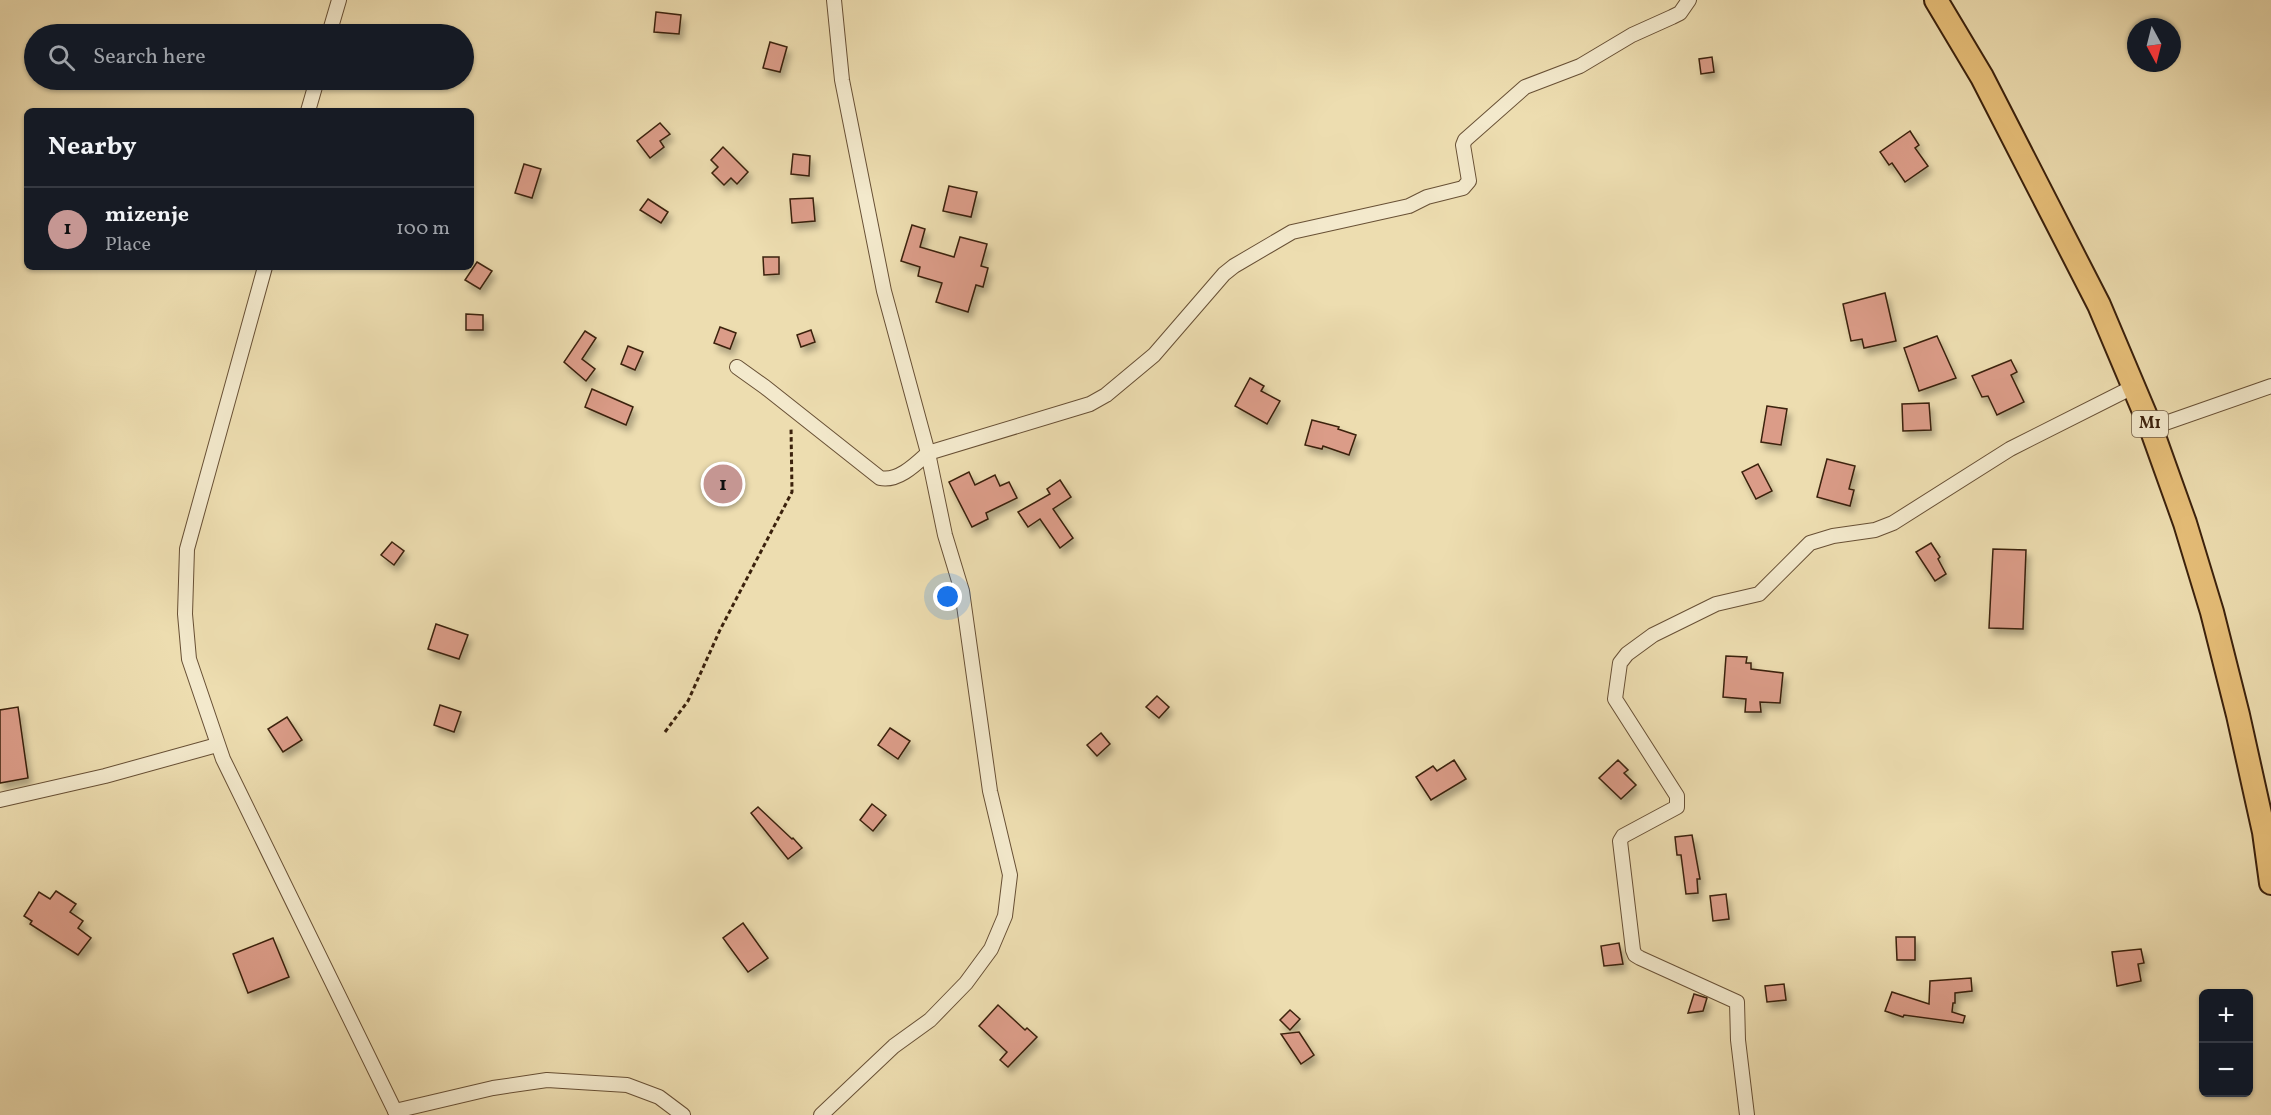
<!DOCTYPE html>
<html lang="en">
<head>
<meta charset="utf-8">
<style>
	:root { --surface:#171b24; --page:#242831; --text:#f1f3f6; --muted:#9ea1a6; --line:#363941; --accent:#c59692 }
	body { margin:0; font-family:Vollkorn,serif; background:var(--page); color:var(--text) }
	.controls { position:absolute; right:18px; bottom:18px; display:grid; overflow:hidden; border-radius:9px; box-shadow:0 2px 4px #0004 }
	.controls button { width:54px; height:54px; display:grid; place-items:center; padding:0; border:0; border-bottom:2px solid var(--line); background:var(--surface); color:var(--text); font:30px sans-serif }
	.compass { position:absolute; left:2127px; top:18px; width:54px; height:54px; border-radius:50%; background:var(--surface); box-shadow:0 2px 4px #0004; rotate:173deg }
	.you { position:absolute; left:948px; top:597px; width:21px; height:21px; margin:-15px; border:4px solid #fff; border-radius:50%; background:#1a73e8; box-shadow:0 0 0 9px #1a73e833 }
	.badge { display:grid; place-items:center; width:39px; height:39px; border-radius:50%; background:var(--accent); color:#111; font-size:20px; font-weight:700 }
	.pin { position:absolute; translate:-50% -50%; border:3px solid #fff; box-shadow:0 2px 6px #0006 }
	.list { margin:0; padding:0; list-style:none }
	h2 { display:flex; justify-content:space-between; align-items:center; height:78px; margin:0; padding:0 24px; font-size:26px }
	h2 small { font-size:20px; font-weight:400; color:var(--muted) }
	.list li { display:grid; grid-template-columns:39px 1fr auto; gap:18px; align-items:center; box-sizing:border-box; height:84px; padding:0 24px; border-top:2px solid var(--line) }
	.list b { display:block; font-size:22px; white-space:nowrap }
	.list p { margin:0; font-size:20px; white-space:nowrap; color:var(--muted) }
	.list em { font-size:20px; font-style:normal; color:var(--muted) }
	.icon { flex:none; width:33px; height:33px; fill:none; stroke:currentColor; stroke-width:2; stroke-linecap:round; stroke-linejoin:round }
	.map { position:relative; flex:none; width:2271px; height:1115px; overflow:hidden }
	.search { position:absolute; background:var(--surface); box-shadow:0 2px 4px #0004; left:24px; top:24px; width:450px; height:66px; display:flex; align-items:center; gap:15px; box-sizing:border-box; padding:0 21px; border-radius:33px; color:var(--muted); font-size:22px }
	.panel { position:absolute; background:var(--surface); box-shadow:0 2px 4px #0004; left:24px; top:108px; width:450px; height:162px; border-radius:9px }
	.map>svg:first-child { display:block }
</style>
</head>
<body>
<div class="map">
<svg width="2271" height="1115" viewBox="0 0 2271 1115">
	<defs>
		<filter id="shadow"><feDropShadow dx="3.5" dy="6" stdDeviation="3" flood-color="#0004"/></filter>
	</defs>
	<rect width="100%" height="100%" fill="#edddb0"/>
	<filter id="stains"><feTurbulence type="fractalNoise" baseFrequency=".00333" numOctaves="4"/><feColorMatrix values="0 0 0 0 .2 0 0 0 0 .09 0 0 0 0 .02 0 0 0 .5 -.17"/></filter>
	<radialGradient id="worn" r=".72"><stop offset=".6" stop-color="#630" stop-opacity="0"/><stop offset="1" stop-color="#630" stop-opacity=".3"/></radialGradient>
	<g fill="#db9c88" stroke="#3b210c" stroke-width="1.5" filter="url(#shadow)">
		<path d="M656,12L681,15L679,34L654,32Z"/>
		<path d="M770,42L787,47L780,72L763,68Z"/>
		<path d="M1712,57L1714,72L1701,74L1699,59Z"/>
		<path d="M660,123L670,134L660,141L664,147L650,158L637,141Z"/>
		<path d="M1910,131L1919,145L1915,148L1928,166L1905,182L1892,163L1889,165L1880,152Z"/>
		<path d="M723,147L748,172L737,184L731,178L724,185L712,173L718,167L711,160Z"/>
		<path d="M793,154L810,156L809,176L791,174Z"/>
		<path d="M524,164L541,169L532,198L515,193Z"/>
		<path d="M949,186L977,192L971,217L943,211Z"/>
		<path d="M813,198L815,221L792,223L790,199Z"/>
		<path d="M648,199L668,212L661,223L640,210Z"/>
		<path d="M912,225L925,229L920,247L954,257L960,237L987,244L981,266L988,268L983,287L976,285L968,312L936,302L942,283L918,276L920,267L901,261Z"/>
		<path d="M763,257H779V274L764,275Z"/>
		<path d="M477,262L492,271L480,289L465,280Z"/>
		<path d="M1885,293L1896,341L1864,348L1862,339L1851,341L1843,304Z"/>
		<path d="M466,314L483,315V330H466Z"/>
		<path d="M720,327L736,333L730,349L714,343Z"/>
		<path d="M811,330L815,342L801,347L797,335Z"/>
		<path d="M585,331L596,338L582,359L595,369L586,381L564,362Z"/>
		<path d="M1937,336L1956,378L1919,391L1904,348Z"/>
		<path d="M628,346L643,352L635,370L621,364Z"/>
		<path d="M2011,360L2017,372L2011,375L2024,402L1997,415L1988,396L1982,397L1972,376Z"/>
		<path d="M1250,378L1264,386L1261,391L1280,401L1267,424L1235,406Z"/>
		<path d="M592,389L633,407L626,425L585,407Z"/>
		<path d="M1929,403L1931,430L1903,431L1902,404Z"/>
		<path d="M1767,406L1787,409L1781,445L1761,442Z"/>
		<path d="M1312,420L1339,427L1338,429L1356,435L1349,455L1323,446L1322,449L1305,445Z"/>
		<path d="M1827,459L1855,466L1849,489L1854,490L1850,506L1817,497Z"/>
		<path d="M1758,464L1772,491L1756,499L1742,472Z"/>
		<path d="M969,472L975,485L995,475L1000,486L1009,482L1017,498L986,513L988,519L972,527L949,482Z"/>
		<path d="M1060,480L1071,497L1053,509L1073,538L1060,548L1040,519L1028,527L1018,512L1050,494L1047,489Z"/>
		<path d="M392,542L404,551L394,565L381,555Z"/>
		<path d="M1931,543L1940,557L1938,559L1946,574L1935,581L1916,552Z"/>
		<path d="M1993,549L2026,550L2023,629L1989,628Z"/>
		<path d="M436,624L468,635L459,659L428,649Z"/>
		<path d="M1726,656L1747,657L1746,663H1751V669L1783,673L1780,703L1760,702L1761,712H1745L1746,699L1723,697Z"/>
		<path d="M1157,696L1169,707L1159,718L1146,707Z"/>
		<path d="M440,705L461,712L454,732L434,725Z"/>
		<path d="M18,707L28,778L0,783V710Z"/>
		<path d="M287,717L302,740L283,752L268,729Z"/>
		<path d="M890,728L910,741L898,759L878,745Z"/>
		<path d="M1101,733L1110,744L1097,756L1087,745Z"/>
		<path d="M1454,760L1466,779L1431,800L1416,777L1433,766L1437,771Z"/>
		<path d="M1618,760L1628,770L1624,773L1636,785L1621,799L1599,778Z"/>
		<path d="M872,804L886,815L873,831L860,820Z"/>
		<path d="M758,807L792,839L793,838L802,848L788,859L751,813Z"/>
		<path d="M1692,835L1700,879H1697L1698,893L1686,894L1681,855H1677L1675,837Z"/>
		<path d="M56,891L76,904L70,912L83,921L78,928L91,938L78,955L30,924L32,921L24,916L39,892L50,899Z"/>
		<path d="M1726,894L1729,919L1713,921L1710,896Z"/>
		<path d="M743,923L768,958L748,972L723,938Z"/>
		<path d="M1896,937H1915V960H1897Z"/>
		<path d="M273,938L289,977L248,993L233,954Z"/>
		<path d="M1619,943L1623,964L1604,966L1601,946Z"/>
		<path d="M2141,949L2144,963L2138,964L2141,981L2117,986L2112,952Z"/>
		<path d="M1971,978L1972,991L1955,993V1003H1953L1952,1012L1965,1016L1963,1023L1904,1015L1903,1017L1885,1011L1892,992L1929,1004L1930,981Z"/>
		<path d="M1784,984L1786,1000L1767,1002L1765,986Z"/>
		<path d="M1694,994L1707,998L1703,1011L1688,1013Z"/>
		<path d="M998,1005L1025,1030L1027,1028L1037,1037L1008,1067L1000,1060L1007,1052L979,1026Z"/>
		<path d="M1290,1010L1300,1019L1290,1030L1280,1020Z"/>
		<path d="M1299,1032L1314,1055L1301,1064L1281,1034Z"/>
	</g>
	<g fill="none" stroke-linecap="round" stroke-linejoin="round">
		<g stroke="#685035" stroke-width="16">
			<g id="minor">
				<path d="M329,34L339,0"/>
				<path d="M308,111L317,80"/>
				<path d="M265,267L187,549L185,614L189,659L223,759L397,1115"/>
				<path d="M737,367L765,387L880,478C898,482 916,464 928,453L1090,404L1106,395L1154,355L1224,274L1234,266L1292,232L1409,206L1427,197L1463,188L1469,181L1463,145L1465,140L1525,87L1580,66L1632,35L1672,17L1680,13L1689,0"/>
				<path d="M2151,428L2271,386"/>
				<path d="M0,800L105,776L217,745"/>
				<path d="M395,1111L493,1088L547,1080L627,1085L659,1097L683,1115"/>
				<path d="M821,1115L894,1046L930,1020L966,983L991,949L1005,916L1010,875L990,791L962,591L945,535L928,453L884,291L842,80L834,0"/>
				<path d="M1747,1115L1738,1040L1737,1002L1640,958L1635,955L1633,950L1620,841L1623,836L1677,807V796L1615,699L1620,663L1627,654L1653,635L1716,604L1759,594L1810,543L1833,536L1875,530L1893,523L2010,449L2135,386"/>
			</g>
		</g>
		<g stroke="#3b210c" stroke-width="26">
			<path id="trunk" d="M1936,0L1982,77L2099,305L2151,428L2185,523L2212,612L2238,715L2264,832L2271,883"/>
		</g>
		<path stroke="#3b210c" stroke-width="3" stroke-dasharray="4.5 3" stroke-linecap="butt" d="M665,732L688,701L720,630L792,492L791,427"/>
		<use href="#minor" stroke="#f3e9cc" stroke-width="14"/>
		<use href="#trunk" stroke="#e6be78" stroke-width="22"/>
	</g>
	<g text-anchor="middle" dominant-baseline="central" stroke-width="4.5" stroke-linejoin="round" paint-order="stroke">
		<rect fill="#f3e9cc" stroke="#725d46" stroke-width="1.5" x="2132" y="411" width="36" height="26" rx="4.5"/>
		<g font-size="16" font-weight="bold" fill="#3b210c">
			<text x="2150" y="424">M1</text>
		</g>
	</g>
	<rect width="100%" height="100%" filter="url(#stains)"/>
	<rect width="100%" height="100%" fill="url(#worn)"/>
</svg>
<div class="controls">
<button>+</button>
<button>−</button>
</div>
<svg class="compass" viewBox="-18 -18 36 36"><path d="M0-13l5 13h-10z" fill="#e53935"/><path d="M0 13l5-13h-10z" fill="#9ea1a6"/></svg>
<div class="you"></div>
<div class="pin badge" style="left:723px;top:484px">1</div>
<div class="search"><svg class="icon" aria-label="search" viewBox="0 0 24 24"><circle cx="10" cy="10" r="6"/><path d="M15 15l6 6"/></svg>Search here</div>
<section class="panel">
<h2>Nearby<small></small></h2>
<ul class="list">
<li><span class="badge">1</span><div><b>mizenje</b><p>Place</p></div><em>100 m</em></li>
</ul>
</section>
</div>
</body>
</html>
